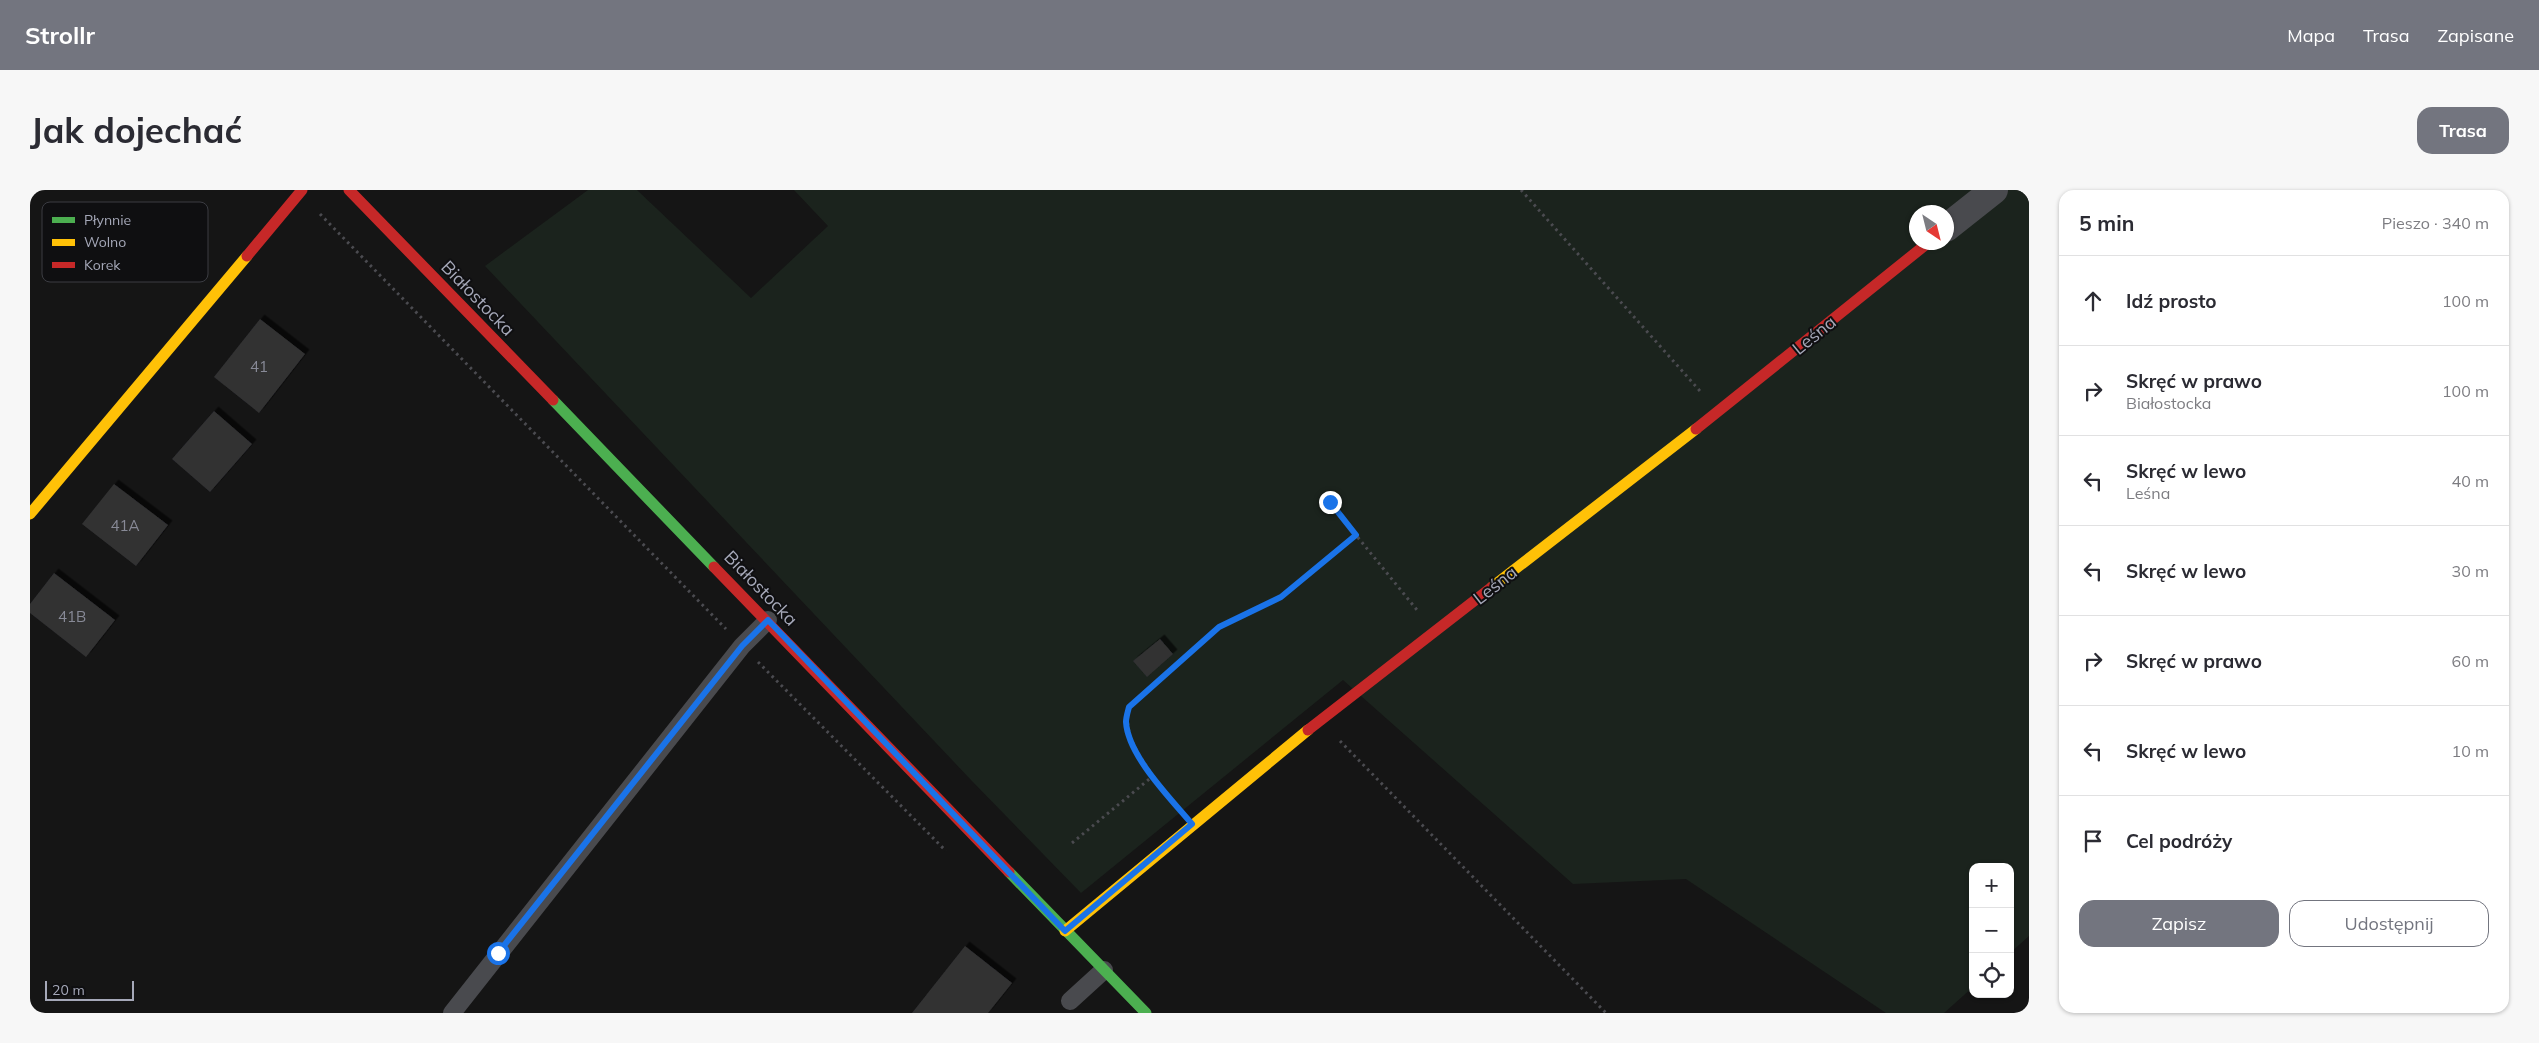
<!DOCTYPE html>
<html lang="pl">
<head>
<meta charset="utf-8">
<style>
	:root { --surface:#fff; --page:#f7f7f7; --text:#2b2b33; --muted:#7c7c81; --line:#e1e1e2; --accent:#73757f }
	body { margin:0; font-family:Mulish,sans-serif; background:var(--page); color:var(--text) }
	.controls { position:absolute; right:15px; bottom:15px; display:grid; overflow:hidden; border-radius:10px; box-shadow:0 1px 4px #0004 }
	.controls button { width:45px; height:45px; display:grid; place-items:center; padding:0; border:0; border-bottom:1px solid var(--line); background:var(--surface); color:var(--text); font:25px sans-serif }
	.compass { position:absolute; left:1879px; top:15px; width:45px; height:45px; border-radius:50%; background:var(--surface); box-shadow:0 1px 4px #0004; rotate:145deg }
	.scale { position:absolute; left:15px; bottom:12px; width:89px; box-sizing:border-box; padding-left:5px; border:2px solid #a5a8b8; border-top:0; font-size:14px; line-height:18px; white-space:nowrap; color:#a5a8b8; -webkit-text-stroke:4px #0f0f11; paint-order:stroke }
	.stop { position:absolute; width:15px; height:15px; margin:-11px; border:4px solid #1a73e8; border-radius:50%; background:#fff }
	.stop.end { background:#1a73e8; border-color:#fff; box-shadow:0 1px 5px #0008 }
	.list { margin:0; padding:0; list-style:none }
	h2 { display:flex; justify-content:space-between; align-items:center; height:65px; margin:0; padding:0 20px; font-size:21px }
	h2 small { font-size:16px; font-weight:400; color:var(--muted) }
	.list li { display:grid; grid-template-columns:32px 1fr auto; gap:15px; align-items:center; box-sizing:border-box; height:90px; padding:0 20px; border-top:1px solid var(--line) }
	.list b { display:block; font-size:19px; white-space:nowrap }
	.list p { margin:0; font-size:16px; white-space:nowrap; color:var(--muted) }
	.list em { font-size:16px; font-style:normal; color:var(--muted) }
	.actions { display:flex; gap:10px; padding:15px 20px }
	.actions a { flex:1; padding:11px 0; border:1px solid var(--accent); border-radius:15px; text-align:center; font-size:18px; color:var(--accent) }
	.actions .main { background:var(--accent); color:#fff }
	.icon { flex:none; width:28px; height:28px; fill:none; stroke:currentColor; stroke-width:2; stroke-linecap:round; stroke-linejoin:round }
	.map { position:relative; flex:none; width:1999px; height:823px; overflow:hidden; border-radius:15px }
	header { display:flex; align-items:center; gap:30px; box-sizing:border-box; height:70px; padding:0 25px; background:var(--accent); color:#fff }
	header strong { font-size:24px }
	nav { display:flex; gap:28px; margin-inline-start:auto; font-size:18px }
	.intro { display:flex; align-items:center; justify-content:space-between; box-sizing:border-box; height:120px; padding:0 30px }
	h1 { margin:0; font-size:35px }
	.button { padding:12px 22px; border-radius:15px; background:var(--accent); color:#fff; font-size:18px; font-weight:700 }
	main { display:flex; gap:30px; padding:0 30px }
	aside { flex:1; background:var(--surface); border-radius:15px; box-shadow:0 1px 4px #0004 }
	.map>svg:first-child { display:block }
</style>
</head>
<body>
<header>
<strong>Strollr</strong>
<nav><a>Mapa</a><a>Trasa</a><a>Zapisane</a></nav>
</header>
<div class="intro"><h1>Jak dojechać</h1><a class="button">Trasa</a></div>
<main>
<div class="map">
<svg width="1999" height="823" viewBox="0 0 1999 823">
	<defs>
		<filter id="shadow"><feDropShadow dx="4.5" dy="-4.5" stdDeviation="0" flood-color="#0009"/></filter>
	</defs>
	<rect width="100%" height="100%" fill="#151515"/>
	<path fill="#1b231d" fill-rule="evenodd" d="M558,0H607L721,108L798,36L764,0H1999V746L1980,763V677H1943V797L1914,823H1856L1656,689L1543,694L1313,490L1051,703L941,590L455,76ZM1886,22H1916V52H1886Z"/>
	<g fill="#313133" filter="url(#shadow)">
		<path d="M230,129L275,164L229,223L184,187Z"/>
		<path d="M184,221L222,254L180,302L142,269Z"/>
		<path d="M84,294L138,335L106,376L52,334Z"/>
		<path d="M24,383L85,430L56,467L0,423V414Z"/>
		<path d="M1130,449L1143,464L1117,487L1103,471Z"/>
		<path d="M935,756L982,793L958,823H882Z"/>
	</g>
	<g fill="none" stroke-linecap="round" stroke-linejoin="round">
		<g stroke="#4b4b50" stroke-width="3" stroke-dasharray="2.5 4" stroke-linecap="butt">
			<path d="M1491,0L1670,201"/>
			<path d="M290,24L696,439"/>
			<path d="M1299,312L1387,420"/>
			<path d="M728,472L916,661"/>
			<path d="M1310,551L1576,823"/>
			<path d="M1123,586L1145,614"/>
			<path d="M1042,653L1123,586C1108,563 1093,545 1099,517L1189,437L1251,407L1326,345"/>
		</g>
		<g stroke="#494a4e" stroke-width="18">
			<path d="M1040,811L1074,780"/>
			<path d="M422,823L712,456L738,430"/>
		</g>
		<path stroke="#494a4e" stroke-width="28" d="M1916,38L1964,0"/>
		<g stroke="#4caf50" stroke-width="11">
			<path d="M523,210L684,377"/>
			<path d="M979,682L1116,823"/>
		</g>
		<g stroke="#ffc107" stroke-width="11">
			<path d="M0,324L217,66"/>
			<path d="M1462,397L1666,239"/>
			<path d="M1035,741L1278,540"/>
		</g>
		<g stroke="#c62828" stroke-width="11">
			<path d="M319,0L523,210"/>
			<path d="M217,66L272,0"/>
			<path d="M1666,239L1899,52"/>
			<path d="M684,377L979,682"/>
			<path d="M1278,540L1462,397"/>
		</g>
	</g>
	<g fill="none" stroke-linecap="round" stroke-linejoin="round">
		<path stroke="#1a73e8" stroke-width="6" d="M468,763L712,456L738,430L1035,741L1162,634C1141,609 1098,566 1096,532C1096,527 1098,521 1099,517L1189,437L1251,407L1326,345L1300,312"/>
	</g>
	<g text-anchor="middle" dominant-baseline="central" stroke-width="4" stroke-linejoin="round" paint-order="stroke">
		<g font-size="15" fill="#888a97">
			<text x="229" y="176">41</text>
			<text x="95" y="335">41A</text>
			<text x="42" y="426">41B</text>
		</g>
		<g font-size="18" fill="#a5a8b8" stroke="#0f0f11">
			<text transform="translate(448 108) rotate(46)">Białostocka</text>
			<text transform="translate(1784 145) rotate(-39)">Leśna</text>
			<text transform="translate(1465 395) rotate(-38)">Leśna</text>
			<text transform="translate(731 398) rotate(46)">Białostocka</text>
		</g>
	</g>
	<rect x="12" y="12" width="166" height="80" rx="8" fill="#0f0f11" stroke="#3c3d43" stroke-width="1"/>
	<rect x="22" y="27" width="23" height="6" fill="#4caf50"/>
	<rect x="22" y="49" width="23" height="7" fill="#ffc107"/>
	<rect x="22" y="72" width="23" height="6" fill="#c62828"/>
	<g font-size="14" fill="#a5a8b8">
		<text x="54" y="35">Płynnie</text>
		<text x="54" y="57">Wolno</text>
		<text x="54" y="80">Korek</text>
	</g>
</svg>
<div class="controls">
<button>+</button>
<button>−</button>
<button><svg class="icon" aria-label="locate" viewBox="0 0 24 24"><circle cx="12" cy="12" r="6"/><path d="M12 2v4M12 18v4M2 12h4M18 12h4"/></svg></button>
</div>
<svg class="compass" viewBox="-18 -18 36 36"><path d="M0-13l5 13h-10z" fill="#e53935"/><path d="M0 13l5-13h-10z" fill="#7c7c81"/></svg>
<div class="scale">20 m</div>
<div class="stop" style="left:468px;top:763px"></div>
<div class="stop end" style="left:1300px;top:312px"></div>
</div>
<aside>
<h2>5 min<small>Pieszo · 340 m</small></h2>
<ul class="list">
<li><svg class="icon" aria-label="ahead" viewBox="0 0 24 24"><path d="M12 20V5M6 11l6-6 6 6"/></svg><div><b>Idź prosto</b></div><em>100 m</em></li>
<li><svg class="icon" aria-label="right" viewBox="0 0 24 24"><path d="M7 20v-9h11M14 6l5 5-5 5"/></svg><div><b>Skręć w prawo</b><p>Białostocka</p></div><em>100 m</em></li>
<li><svg class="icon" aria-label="left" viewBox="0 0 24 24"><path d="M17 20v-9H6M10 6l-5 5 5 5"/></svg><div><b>Skręć w lewo</b><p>Leśna</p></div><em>40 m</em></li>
<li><svg class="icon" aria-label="left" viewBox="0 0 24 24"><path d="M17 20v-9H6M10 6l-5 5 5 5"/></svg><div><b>Skręć w lewo</b></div><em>30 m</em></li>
<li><svg class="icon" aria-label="right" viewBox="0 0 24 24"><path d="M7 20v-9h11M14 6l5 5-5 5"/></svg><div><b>Skręć w prawo</b></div><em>60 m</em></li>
<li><svg class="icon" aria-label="left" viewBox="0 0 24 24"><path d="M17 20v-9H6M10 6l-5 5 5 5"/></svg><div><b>Skręć w lewo</b></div><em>10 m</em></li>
<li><svg class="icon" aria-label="arrive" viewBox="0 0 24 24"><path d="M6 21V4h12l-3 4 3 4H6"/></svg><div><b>Cel podróży</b></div></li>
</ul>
<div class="actions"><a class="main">Zapisz</a><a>Udostępnij</a></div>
</aside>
</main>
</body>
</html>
